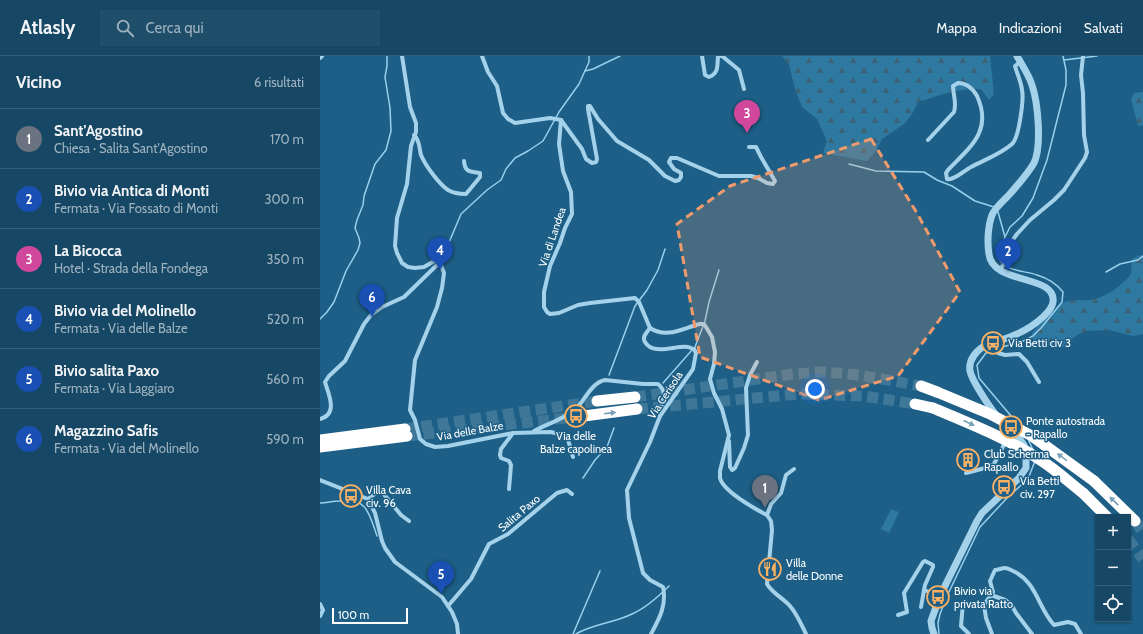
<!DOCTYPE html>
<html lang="it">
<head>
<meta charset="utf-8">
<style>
	:root { --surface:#164764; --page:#1f4e6a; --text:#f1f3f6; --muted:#9eb2bf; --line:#355f78; --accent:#8bbbb9 }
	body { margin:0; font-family:Cabin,sans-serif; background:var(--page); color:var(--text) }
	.controls { position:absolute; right:12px; bottom:12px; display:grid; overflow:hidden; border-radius:0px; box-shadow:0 1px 3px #0004 }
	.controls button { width:36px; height:36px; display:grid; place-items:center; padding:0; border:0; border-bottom:1px solid var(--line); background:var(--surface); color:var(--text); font:20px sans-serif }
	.scale { position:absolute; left:12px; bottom:10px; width:76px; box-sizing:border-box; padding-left:4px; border:2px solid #fff; border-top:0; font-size:11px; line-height:14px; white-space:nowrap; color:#fff; -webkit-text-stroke:3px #1d5f86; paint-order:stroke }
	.you { position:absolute; left:495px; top:333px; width:14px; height:14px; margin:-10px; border:3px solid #fff; border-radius:50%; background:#1a73e8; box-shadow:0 0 0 6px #1a73e833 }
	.badge { display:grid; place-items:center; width:26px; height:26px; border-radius:50%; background:var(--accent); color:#fff; font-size:13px; font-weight:700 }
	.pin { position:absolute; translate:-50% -33px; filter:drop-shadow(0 1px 2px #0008) }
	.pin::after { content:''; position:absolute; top:21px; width:14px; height:12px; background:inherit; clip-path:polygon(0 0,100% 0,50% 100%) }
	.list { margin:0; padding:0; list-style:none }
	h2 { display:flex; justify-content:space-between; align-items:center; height:52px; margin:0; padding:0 16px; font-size:17px }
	h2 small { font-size:13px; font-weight:400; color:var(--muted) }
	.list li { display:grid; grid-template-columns:26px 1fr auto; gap:12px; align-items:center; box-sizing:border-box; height:60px; padding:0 16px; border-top:1px solid var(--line) }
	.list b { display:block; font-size:15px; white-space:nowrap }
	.list p { margin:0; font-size:13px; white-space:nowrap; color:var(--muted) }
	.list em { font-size:13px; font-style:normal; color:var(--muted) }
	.icon { flex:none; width:22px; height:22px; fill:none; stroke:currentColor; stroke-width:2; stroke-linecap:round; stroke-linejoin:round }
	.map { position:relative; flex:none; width:823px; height:578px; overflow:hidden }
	header { display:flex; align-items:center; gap:24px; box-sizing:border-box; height:56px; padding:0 20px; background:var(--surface); border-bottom:1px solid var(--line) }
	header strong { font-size:19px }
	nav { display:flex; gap:22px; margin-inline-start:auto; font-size:14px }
	.search { width:280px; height:36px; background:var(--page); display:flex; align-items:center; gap:10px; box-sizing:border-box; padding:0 14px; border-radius:0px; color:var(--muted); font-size:15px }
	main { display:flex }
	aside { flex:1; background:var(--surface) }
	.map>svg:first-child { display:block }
</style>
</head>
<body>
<header>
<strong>Atlasly</strong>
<div class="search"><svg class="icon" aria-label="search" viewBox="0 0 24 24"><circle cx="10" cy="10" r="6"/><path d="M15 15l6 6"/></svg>Cerca qui</div>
<nav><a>Mappa</a><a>Indicazioni</a><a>Salvati</a></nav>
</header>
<main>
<aside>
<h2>Vicino<small>6 risultati</small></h2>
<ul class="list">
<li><span class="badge" style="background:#6b7280">1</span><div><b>Sant'Agostino</b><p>Chiesa · Salita Sant'Agostino</p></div><em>170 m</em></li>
<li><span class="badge" style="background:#1a4fb4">2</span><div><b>Bivio via Antica di Monti</b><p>Fermata · Via Fossato di Monti</p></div><em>300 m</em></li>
<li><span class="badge" style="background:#d1479c">3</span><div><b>La Bicocca</b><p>Hotel · Strada della Fondega</p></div><em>350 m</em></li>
<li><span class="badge" style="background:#1a4fb4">4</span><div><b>Bivio via del Molinello</b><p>Fermata · Via delle Balze</p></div><em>520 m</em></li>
<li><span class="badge" style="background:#1a4fb4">5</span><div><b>Bivio salita Paxo</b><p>Fermata · Via Laggiaro</p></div><em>560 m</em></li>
<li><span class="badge" style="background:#1a4fb4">6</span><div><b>Magazzino Safis</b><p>Fermata · Via del Molinello</p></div><em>590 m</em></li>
</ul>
</aside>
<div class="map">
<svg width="823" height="578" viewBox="0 0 823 578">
	<defs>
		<pattern id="forest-firs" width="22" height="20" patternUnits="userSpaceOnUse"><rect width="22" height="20" fill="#2d79a2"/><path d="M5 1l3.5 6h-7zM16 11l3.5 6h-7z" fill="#3c6277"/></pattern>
	</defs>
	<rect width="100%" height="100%" fill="#1d5f86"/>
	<g fill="url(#forest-firs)">
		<path d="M462,0H670L674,38L669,44L661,33C638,32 620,39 598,46L592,58L584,68L562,83L556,95L547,105L503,97L507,85L497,63L482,51L475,33L469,9Z"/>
		<path d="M823,36V69L821,70L818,69L811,44L814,37Z"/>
		<path d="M820,199L823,200V278L813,280L789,274L767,275L757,279L743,291L722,289L713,284L712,277C717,271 737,251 743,247C750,243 762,245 770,244C785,242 802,230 811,218L812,203Z"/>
	</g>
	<path fill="#2d79a2" d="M571,453L579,456L569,477L561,473Z"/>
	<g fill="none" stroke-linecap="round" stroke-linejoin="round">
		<g stroke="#98d0ed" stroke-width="1.5">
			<path d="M744,4L777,0"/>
			<path d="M265,15L273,13L300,0"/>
			<path d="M529,108L556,115L604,116L617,124L632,130L655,145L674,151"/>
			<path d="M678,156L685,181"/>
			<path d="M125,196L141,158L167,134L181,124L186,113L195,102L208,95L223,85L239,56L259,28L269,6V0"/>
			<path d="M681,206L678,201L684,183L690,171L702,160L713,142L727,104L746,29V14L743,0"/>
			<path d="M786,216L800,208L818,204L823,200"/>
			<path d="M0,263L7,256L14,246L26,215L38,194L40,187L39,182L35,172L37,164L43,149L44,140L55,108L66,94L71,75L70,52L65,21L67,10V0"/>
			<path d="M375,291L385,265L389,246L399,214"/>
			<path d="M675,293L701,286L713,280L721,272L742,246L743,236C736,227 727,222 717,219C706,215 694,216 684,209"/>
			<path d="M671,294L666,297L657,309L659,322L697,367"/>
			<path d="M289,319L315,250L327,234L338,214L345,193"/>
			<path d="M343,327L372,294"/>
			<path d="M708,383L713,394"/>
			<path d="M263,422L275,404L287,391L294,372"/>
			<path d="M0,447C7,447 12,445 19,445C47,441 49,457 57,480"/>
			<path d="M253,578L280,515"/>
			<path d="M256,578C273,568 294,567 312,558C326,552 338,541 349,530"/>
			<path d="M619,578L618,567L620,558L627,540L660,471L687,442L708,423L715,405"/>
		</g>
		<g stroke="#3f7798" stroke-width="11" stroke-dasharray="11 5.5" stroke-linecap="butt">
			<path d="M315,341L473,318L504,316L539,319L601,330"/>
			<path d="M317,353L479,338L544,340L595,348"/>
			<path d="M85,373L277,345"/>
			<path d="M87,380L264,360"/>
			<path d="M815,465L823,476"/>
			<path d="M808,483L823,503"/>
		</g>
		<g stroke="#a5d2eb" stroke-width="4">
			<path d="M82,0L90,51L96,67V76L91,90L87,128L77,162L75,190L77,197L82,207L88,211L95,212L104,211L116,204L118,206V208L121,209L124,217L122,232L117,251L95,304L90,354L95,364L100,383L106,388L115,391L128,390L193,377L231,376L247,380L253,401"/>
			<path d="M162,0L168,16L177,30L183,57L188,63L195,67L230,62L241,64L239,88L243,115L251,136L252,158L245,172L240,187L230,210L224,236V251L227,256L230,258L239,257L258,249L270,247L315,242L319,246L330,272"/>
			<path d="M382,0L385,19L389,21C399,17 397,10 398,1L400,0"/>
			<path d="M402,0L419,14L424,33"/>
			<path d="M0,2L2,0"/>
			<path d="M241,64L262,93L266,103L272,107L276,106L277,103L268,53V50H270L278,63L297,85L329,104L345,120L355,125L359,124L361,121V117L354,113L349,106L351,102H357L399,120H431L438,122L447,127L453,128L455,125L441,101L436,91H429"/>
			<path d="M94,79C100,84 99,92 101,99C105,109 119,128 128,134C133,137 141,138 146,138L160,121V117C152,115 145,118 144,105"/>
			<path d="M608,84L634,56C637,46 633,39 633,30L638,27C647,27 653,33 657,40C673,75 650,91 628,114L626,117L627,123C633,125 645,114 651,111C664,104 681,98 692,88C699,82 704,43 702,34C701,25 697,18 695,10L700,6"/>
			<path d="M680,214L686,204L692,185L697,178L710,164L734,144L744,134L765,102L767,96L764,79L763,37L761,19L763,0"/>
			<path d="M330,272C326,277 322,281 325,286C333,300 356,289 368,291C369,291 373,293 374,293L376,297L373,313L340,360L330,386L307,434L309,462L323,517L330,524L343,531C347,549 339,563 331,578"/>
			<path d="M330,272C347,283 363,272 380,268H384L386,271L392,281L395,296L394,308L390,323L394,337L402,353L409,379L400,415C400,416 400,421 400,422C403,435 435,453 447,459"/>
			<path d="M667,289L678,297L685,299L699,298L707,306L719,326"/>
			<path d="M0,363C19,358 8,337 5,326L9,320L25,305L44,268L51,259L62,251L84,241L118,208"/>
			<path d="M214,375C225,369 248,361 256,353C265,344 271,327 285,324L323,328H338C351,339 338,348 340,360"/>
			<path d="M409,385L410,411L412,414L415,412L424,392L428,379L426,332L430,319L437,306"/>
			<path d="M474,413L466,419L461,437L451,448L447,459L451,465L452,474L447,528C452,537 463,542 470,550C477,558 481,568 486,578"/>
			<path d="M646,417L669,411L674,408L691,375"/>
			<path d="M0,424L48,443L55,457L62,485L65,492L75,506L122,541L132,556L137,568L138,578"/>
			<path d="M189,433L191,409L189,405L181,402L180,399L181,393L193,377"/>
			<path d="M48,443L56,437L62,436L81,459L89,465"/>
			<path d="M671,539L685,544L691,548L696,557L712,578"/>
			<path d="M643,547L641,570L649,578"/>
			<path d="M0,548L3,554L0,560"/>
			<path d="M128,550L151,523L169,488L188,478L237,437L247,434L252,438"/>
			<path d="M601,551L604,534"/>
			<path d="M578,559L587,556L584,537L603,506L605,505L613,509V511L605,529L604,534L620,540"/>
			<path d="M672,578L666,562L664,549L673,536L670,525L675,514C678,514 682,512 685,512C687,512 691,514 693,515C717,526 718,552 734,569L748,566L755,568L761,578"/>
		</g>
		<g stroke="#a5d2eb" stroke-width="7">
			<path d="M676,359C669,350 652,325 650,315C648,304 657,293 667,289C671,286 676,285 681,284C698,279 710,273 723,261C727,257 732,253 733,246C737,218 672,229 669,198C667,186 668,170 672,159C675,152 682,146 688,140C697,130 707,119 714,107C722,90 718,47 712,29C709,19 702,9 697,0"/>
			<path d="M614,578L612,572L611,565L620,540L657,465L662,457L699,422L706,412V404L704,389L699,382L684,368"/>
		</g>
		<g stroke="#fff" stroke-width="11">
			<path d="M601,330L617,336"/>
			<path d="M277,345L315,341"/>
			<path d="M595,348L613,352"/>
			<path d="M264,360L317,353"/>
			<path d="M0,384L85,373"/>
			<path d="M0,391L87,380"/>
			<path d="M774,425L815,465"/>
			<path d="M763,437L787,461"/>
		</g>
		<g stroke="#fff" stroke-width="11">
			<path d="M617,336L670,358L712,380L774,425"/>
			<path d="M613,352C649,367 686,382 719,403C735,413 749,426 763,437"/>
		</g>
	</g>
	<defs><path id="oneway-solid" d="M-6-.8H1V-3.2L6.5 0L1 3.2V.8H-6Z"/></defs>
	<g fill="#779fb6">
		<use href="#oneway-solid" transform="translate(290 357) rotate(-7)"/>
		<use href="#oneway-solid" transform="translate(649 367) rotate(25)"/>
		<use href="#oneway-solid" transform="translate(742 401) rotate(-144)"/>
		<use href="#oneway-solid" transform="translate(794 445) rotate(-136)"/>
	</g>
	<path fill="#f19b6d" fill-opacity="0.2" stroke="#f19b6d" stroke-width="3" stroke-dasharray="8 5" stroke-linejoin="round" d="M551,83L597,157L640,236L578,320L499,344L380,301L357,168L410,130Z"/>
	<defs>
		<g id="bus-ring" transform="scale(1.15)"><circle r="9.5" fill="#1d5f86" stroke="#fbb163" stroke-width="1.5"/><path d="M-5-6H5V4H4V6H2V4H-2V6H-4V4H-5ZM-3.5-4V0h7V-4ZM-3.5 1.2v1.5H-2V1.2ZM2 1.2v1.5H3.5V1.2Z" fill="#fbb163"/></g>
		<g id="building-ring" transform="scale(1.15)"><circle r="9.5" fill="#1d5f86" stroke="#fbb163" stroke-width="1.5"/><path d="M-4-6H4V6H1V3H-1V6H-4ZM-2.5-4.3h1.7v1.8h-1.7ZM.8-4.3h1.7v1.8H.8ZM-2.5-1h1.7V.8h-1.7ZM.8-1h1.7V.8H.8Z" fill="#fbb163"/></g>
		<g id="restaurant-ring" transform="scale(1.15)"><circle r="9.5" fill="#1d5f86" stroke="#fbb163" stroke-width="1.5"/><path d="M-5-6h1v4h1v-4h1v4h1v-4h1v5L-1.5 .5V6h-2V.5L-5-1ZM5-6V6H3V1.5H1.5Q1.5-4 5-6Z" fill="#fbb163"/></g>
	</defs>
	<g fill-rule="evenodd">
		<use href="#bus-ring" x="673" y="287"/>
		<use href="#bus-ring" x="256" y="360"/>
		<use href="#bus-ring" x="691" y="371"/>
		<use href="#building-ring" x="648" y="404"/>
		<use href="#bus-ring" x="684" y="431"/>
		<use href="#bus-ring" x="31" y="440"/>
		<use href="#restaurant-ring" x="450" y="513"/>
		<use href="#bus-ring" x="618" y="541"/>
	</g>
	<g text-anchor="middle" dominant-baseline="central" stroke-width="3" stroke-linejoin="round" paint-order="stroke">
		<g font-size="11" fill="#fff" stroke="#1d5f86">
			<text transform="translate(232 181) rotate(-71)">Via di Landea</text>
			<text transform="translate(345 339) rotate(-57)">Via Cerisola</text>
			<text transform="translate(150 375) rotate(-10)">Via delle Balze</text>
			<text transform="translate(199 457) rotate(-40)">Salita Paxo</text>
		</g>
		<g font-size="11" fill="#fff" stroke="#1d5f86" text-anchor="start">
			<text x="688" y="287">Via Betti civ 3</text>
			<text x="706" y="365">Ponte autostrada<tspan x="706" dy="13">- Rapallo</tspan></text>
			<text x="256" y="380" text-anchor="middle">Via delle<tspan x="256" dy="13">Balze capolinea</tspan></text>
			<text x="664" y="398">Club Scherma<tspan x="664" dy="13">Rapallo</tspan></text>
			<text x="700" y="425">Via Betti<tspan x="700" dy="13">civ. 297</tspan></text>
			<text x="46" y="434">Villa Cava<tspan x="46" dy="13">civ. 96</tspan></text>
			<text x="466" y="507">Villa<tspan x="466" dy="13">delle Donne</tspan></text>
			<text x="634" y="535">Bivio via<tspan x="634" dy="13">privata Ratto</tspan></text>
		</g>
	</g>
</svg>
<div class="controls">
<button>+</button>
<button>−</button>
<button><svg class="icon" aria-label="locate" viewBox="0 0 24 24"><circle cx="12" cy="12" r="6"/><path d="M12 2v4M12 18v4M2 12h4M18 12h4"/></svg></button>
</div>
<div class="scale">100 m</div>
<div class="you"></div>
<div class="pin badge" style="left:445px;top:452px;background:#6b7280">1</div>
<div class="pin badge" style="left:688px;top:215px;background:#1a4fb4">2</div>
<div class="pin badge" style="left:427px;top:77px;background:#d1479c">3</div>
<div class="pin badge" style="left:120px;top:214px;background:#1a4fb4">4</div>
<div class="pin badge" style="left:121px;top:538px;background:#1a4fb4">5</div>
<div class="pin badge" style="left:52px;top:261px;background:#1a4fb4">6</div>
</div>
</main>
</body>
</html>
